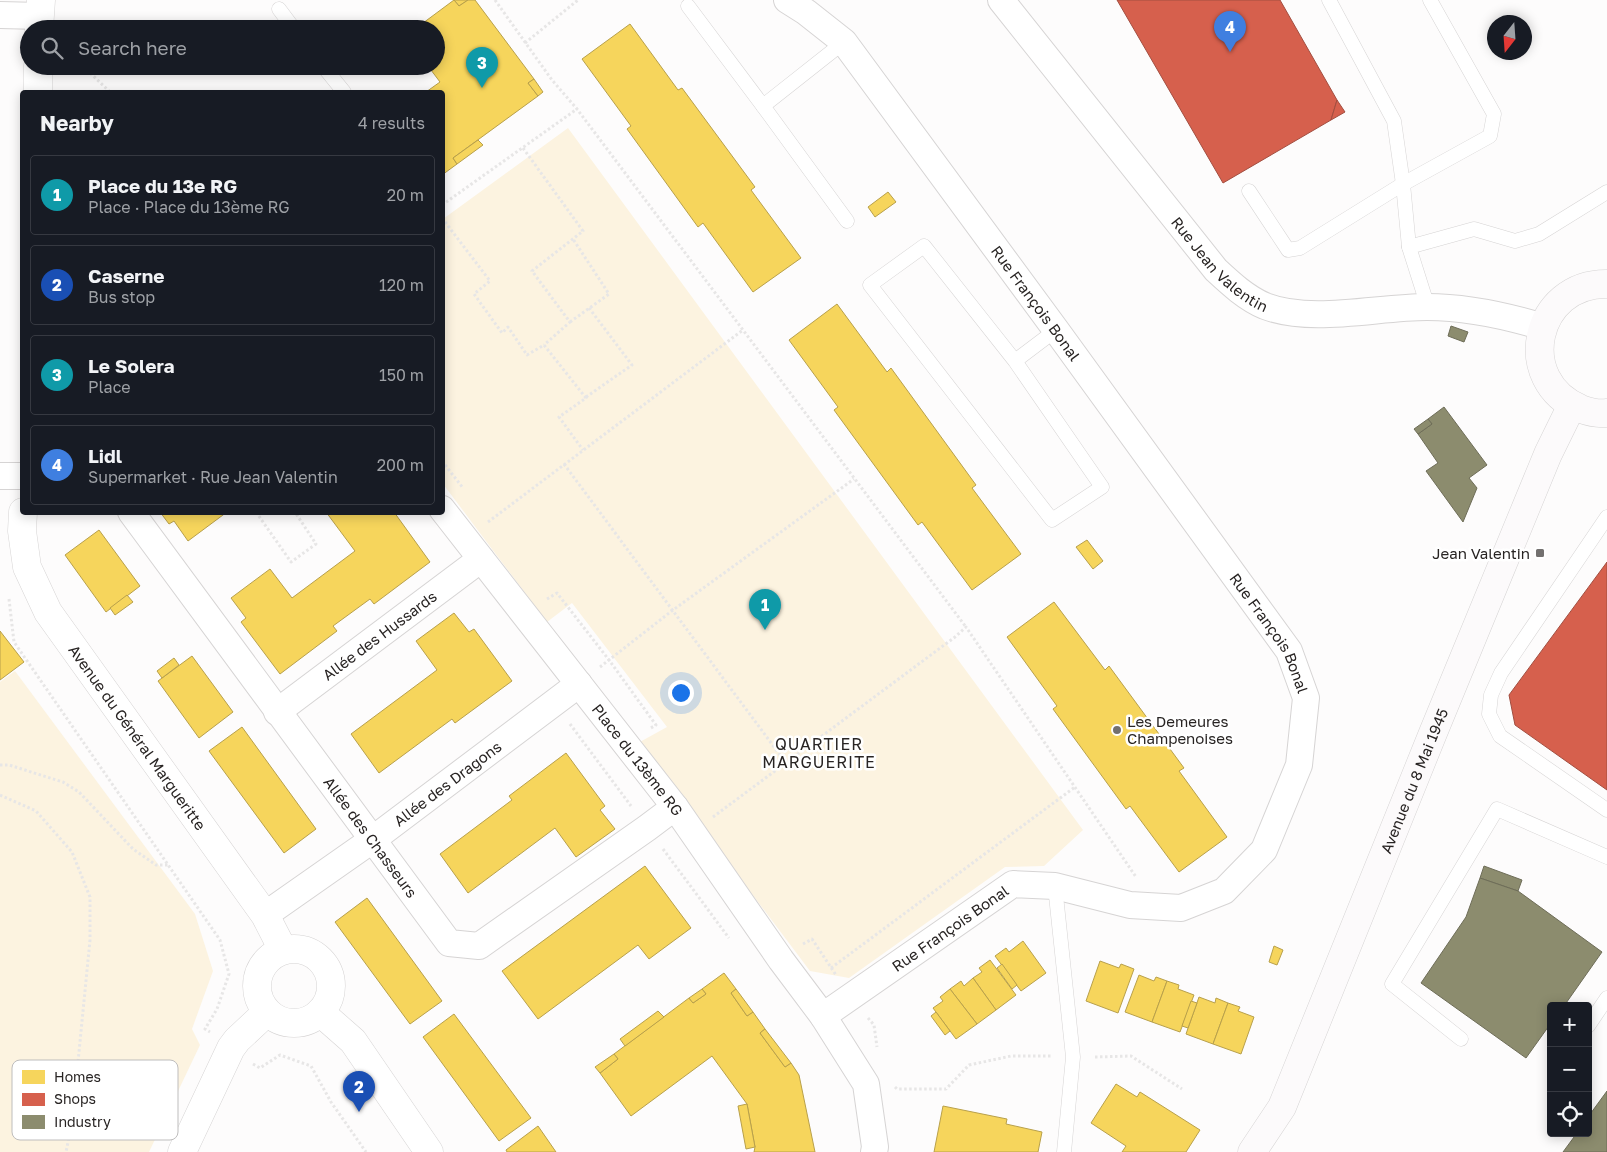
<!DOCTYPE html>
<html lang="en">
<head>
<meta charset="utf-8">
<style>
	:root { --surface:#171b24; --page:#242831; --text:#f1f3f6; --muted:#9ea1a6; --line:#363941; --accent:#73706f }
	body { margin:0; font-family:"Golos Text",sans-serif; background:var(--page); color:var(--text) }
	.controls { position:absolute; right:15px; bottom:15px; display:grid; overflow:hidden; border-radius:5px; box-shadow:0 2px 12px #0003 }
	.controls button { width:45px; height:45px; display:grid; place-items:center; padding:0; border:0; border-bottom:1px solid var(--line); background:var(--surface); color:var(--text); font:25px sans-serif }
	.compass { position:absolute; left:1487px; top:15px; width:45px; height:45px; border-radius:50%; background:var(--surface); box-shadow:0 2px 12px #0003; rotate:197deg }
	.you { position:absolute; left:680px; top:692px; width:18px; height:18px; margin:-12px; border:4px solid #fff; border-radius:50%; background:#1a73e8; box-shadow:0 0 0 8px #1a73e833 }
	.badge { display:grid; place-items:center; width:32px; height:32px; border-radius:50%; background:var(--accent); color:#fff; font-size:16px; font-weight:700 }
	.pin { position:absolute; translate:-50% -41px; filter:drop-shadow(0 1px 2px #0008) }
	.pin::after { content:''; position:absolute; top:26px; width:18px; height:15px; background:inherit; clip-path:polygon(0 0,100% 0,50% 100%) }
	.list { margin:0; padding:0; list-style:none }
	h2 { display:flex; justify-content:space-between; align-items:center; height:65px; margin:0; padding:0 20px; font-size:21px }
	h2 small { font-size:16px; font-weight:400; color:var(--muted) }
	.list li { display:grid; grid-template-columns:32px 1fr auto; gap:15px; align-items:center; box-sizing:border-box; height:80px; margin:0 10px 10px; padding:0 10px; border:1px solid var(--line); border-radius:5px }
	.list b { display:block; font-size:19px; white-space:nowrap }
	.list p { margin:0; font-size:16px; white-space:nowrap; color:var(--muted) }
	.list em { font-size:16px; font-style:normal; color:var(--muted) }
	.icon { flex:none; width:28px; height:28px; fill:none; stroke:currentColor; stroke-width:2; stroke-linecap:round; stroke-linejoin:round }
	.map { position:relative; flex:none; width:1607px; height:1152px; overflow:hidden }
	.search { position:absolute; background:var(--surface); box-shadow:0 2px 12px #0003; left:20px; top:20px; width:425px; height:55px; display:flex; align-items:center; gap:12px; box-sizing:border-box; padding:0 18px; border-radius:28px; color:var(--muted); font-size:19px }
	.panel { position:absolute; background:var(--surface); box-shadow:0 2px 12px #0003; left:20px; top:90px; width:425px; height:425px; border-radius:5px }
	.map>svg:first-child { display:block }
</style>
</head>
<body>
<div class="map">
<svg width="1607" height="1152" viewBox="0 0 1607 1152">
	<rect width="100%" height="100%" fill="#fdfcfc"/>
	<g fill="#fcf3e0">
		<path d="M568,128L1083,830L1044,866L1005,867L849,978L810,971L638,743L667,727L572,603L547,622L443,484V219Z"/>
		<path d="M15,671L195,914L213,971L192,1029L200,1045L149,1152H0V682Z"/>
	</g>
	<g fill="#f6d55c" stroke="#b8a04b">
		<path d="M454,0H468L459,6Z"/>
		<path d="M454,0L459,6L468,0H475L534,79L528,83L538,96L453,158L457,164L442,175V92H426L440,82L428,66H436V29H421L419,26Z"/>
		<path d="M630,24L678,90L682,88L755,187L751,190L801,258L753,292L703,223L698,227L627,129L631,126L582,59Z"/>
		<path d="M534,79L543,92L538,96L528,83Z"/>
		<path d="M478,140L483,145L457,164L453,158Z"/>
		<path d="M888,192L896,202L875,217L868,207Z"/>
		<path d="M837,304L887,372L891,368L976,485L972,488L1021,554L972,590L922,522L918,525L834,410L838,407L789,340Z"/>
		<path d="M160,512H227L188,541L174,521L169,524Z"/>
		<path d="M326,512H394L430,562L374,604L370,599L333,626L337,631L280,674L241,622L246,618L231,598L270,569L292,598L355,551Z"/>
		<path d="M99,530L140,586L106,612L65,555Z"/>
		<path d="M1087,540L1103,561L1093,569L1076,547Z"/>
		<path d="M127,595L133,602L115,615L110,608Z"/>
		<path d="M1054,602L1105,670L1109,666L1184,768L1179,771L1227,837L1179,872L1130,806L1126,809L1053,709L1057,706L1007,637Z"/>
		<path d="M454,613L469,632L474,629L512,681L455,723L452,719L379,773L351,734L437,670L416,641Z"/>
		<path d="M0,631L24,662L0,680Z"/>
		<path d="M192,656L233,712L199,738L158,681Z"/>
		<path d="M174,658L179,665L162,678L157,671Z"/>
		<path d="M242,727L316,829L284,853L209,751Z"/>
		<path d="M566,753L605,806L600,810L615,829L576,857L555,828L468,893L440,854L512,800L509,796Z"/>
		<path d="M645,866L691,928L649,959L638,945L538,1019L502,971Z"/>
		<path d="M367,898L442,1001L410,1024L335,922Z"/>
		<path d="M1023,941L1046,973L1021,991L995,956L1006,948L1009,952Z"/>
		<path d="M1274,946L1283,950L1277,965L1269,962Z"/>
		<path d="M990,960L1016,995L996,1010L973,978L982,972L979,968Z"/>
		<path d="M1100,961L1119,968L1121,964L1134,969L1118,1013L1086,1001Z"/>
		<path d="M1002,964L1017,985L1012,989L997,968Z"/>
		<path d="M724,973L736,989L731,993L747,1016L753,1012L765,1029L760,1033L785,1067L791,1063L799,1075L815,1152H754L755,1147L747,1104L712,1056L631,1116L600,1073L618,1059L614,1054L689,998L693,1003L706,994L702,989Z"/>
		<path d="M1139,975L1154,981L1156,977L1167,981L1152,1022L1125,1012Z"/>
		<path d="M973,978L996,1010L977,1024L950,989L961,981L964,986Z"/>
		<path d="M1167,981L1179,985L1178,989L1194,995L1180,1032L1152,1022Z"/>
		<path d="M702,989L706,994L693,1003L689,998Z"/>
		<path d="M736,989L753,1012L747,1016L731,993Z"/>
		<path d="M950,989L977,1024L956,1039L933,1008L943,1001L940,997Z"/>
		<path d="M1199,997L1215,1003L1216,998L1228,1003L1213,1044L1186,1034Z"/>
		<path d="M1191,1001L1197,1003L1188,1028L1182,1026Z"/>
		<path d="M1228,1003L1240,1007L1238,1011L1254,1017L1241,1054L1213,1044Z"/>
		<path d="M658,1011L664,1017L625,1046L620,1039Z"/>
		<path d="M936,1012L950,1031L945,1035L931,1016Z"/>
		<path d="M454,1014L531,1118L499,1141L423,1037Z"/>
		<path d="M765,1029L791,1063L785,1067L760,1033Z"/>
		<path d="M614,1054L618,1059L600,1073L595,1067Z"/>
		<path d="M1116,1084L1137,1097L1140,1092L1200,1130L1186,1152H1122L1126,1146L1091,1123Z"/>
		<path d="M747,1104L755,1147L746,1149L738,1106Z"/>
		<path d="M943,1106L1007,1119L1006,1124L1042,1132L1038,1152H934Z"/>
		<path d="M538,1126L556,1152H507L506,1150Z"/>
	</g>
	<g fill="#d6604d" stroke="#a24e40">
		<path d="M1117,0H1280L1337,100L1331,120L1223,183Z"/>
		<path d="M1337,100L1345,112L1331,120Z"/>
		<path d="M1607,562V790L1515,725L1509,695Z"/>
	</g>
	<g fill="#8c8c6e" stroke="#6e6d58">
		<path d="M1451,326L1468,332L1464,342L1448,336Z"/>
		<path d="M1444,407L1487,465L1469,478L1477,488L1463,522L1426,471L1438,463L1418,434L1432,424L1428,419Z"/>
		<path d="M1428,419L1432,424L1418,434L1414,429Z"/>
		<path d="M1484,866L1522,880L1518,891L1480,878Z"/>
		<path d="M1480,878L1518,891L1602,952L1564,1006H1551V1023L1526,1058L1421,983L1466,917Z"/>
		<path d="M1607,1091V1152H1563L1577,1133H1588V1117Z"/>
	</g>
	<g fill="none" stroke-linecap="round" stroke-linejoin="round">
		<g stroke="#d6d4d4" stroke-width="15">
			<g id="service">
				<path d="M1329,0L1394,121L1403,184L1409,247"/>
				<path d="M688,6L763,106"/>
				<path d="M279,9L294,29"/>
				<path d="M844,42L763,106L847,221"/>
				<path d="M323,66L344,92"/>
				<path d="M1249,191L1288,250L1300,248L1403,184L1490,136L1494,114L1430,0"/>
				<path d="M1428,307L1409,247L1474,229L1515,241L1539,234L1607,192"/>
				<path d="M1015,361L924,246L870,285L1052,520L1102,487L1015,361L1056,330"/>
				<path d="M1607,517L1501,673L1491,695L1489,714L1500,736L1607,810"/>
				<path d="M1055,886L1073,1057L1064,1152"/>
				<path d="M1588,1026L1607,998"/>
				<path d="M1461,1039L1392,984L1497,809L1607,857"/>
			</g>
		</g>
		<g stroke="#d6d4d4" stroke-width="28">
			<g id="minor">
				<path id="s1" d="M787,0L806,12L844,42L1056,330L1289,651L1306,698L1299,765L1264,850L1224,891L1181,908L1130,905L1055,886L1013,884L823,1016"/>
				<path id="s2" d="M1001,0L1216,270C1230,283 1246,298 1265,306C1312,324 1377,307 1427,307C1465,307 1507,316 1543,327"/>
				<path d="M0,15L40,16"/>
				<path d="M0,476H22"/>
				<path id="s3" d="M442,509L675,807L781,960L823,1016L866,1084L875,1147L874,1152"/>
				<path id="s4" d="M131,512L449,943L479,946L647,828L675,807"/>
				<path id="s5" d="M277,712L481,559"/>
				<path id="s6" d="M265,915L372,840L579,684"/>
			</g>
		</g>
		<g stroke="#d6d4d4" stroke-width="29">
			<g id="tertiary">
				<path d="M39,29L41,0"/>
				<path d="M38,92V66"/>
				<path id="s7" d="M23,512L22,531L27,567L48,612L265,915L283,950"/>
				<circle cx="294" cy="986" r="37"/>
				<path d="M320,1012L353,1041L429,1152"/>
				<path d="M182,1152L231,1048L237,1040L267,1012"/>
			</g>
		</g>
		<g stroke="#d6d4d4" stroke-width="29">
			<g id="secondary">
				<path d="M1607,284C1534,283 1513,381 1581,409C1589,412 1598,414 1607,413"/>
				<path id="s8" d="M1252,1152L1282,1107L1433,733L1548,454L1572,405"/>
			</g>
		</g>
		<g stroke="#e7e6e6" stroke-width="3" stroke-dasharray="2.5 2.5" stroke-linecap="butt">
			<path d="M495,0L552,80L577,109L966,627"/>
			<path d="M525,43L578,0"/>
			<path d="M83,66L110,92"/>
			<path d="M523,148L583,231L532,271L570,322L544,345"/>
			<path d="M442,205L577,109"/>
			<path d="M442,218L490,281L474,294L502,333L508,327L527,355L544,345L586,398L559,417L583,450"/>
			<path d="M570,322L609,294L573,239"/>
			<path d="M586,397L632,365L589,308"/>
			<path d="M442,461L463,488"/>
			<path d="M564,464L786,763"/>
			<path d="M256,512L291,562L316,544L295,512"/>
			<path d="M488,522L743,330"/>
			<path d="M9,599L14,642L220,940L229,974L217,1009L205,1029L210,1032"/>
			<path d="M547,599L557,593L609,660L656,725L649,729"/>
			<path d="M600,667L673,610L854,479"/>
			<path d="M570,724L631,806"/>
			<path d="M0,765H9L63,782L79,792L133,849L156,865H168"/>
			<path d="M0,795L36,811L72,852L90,897V940L72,1123L66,1152"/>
			<path d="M713,817L955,637L966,627L1136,877"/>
			<path d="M663,849L729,938"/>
			<path d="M803,944L812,939L836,975"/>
			<path d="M831,968L1075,787"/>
			<path d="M868,1018L874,1025L877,1047"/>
			<path d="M1095,1057L1131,1056L1182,1089"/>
			<path d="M253,1064L260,1068L280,1055L311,1066L331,1102L366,1152"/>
			<path d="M895,1087L897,1089H946L969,1065L1011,1056H1051"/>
		</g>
		<use href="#service" stroke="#fff" stroke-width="14"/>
		<use href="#minor" stroke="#fff" stroke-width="26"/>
		<use href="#tertiary" stroke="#fff" stroke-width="28"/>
		<use href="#secondary" stroke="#fcfafb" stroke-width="28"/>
	</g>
	<g fill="#73706f" stroke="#fff" stroke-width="2">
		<rect x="1535" y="548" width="10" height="10" rx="2.5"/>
		<circle cx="1117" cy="730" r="5"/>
	</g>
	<g text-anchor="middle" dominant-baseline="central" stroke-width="5" stroke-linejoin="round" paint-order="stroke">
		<g font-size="15" fill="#282423" stroke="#fff">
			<text stroke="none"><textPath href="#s2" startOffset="344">Rue Jean Valentin</textPath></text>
			<text stroke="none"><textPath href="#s1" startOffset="395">Rue François Bonal</textPath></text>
			<text stroke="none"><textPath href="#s1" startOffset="800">Rue François Bonal</textPath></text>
			<text stroke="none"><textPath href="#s5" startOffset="128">Allée des Hussards</textPath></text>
			<text stroke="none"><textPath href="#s7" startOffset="259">Avenue du Général Margueritte</textPath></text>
			<text stroke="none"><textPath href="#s3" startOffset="318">Place du 13ème RG</textPath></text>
			<text stroke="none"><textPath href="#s8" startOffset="406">Avenue du 8 Mai 1945</textPath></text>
			<text stroke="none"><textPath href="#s6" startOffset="225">Allée des Dragons</textPath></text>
			<text stroke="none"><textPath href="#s4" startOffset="404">Allée des Chasseurs</textPath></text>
			<text transform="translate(950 928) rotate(-35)">Rue François Bonal</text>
		</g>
		<g font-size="15" fill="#282423" stroke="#fff" text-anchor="end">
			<text x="1530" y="553">Jean Valentin</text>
			<text x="1127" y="721" text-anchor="start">Les Demeures<tspan x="1127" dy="17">Champenoises</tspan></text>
		</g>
		<g font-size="16" letter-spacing="1" fill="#282423" stroke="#fff">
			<text x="819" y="744">QUARTIER<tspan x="819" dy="18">MARGUERITE</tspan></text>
		</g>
	</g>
	<rect x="12" y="1060" width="166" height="80" rx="8" fill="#fff" stroke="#bebdbd" stroke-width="1"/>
	<rect x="22" y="1070" width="23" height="14" fill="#f6d55c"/>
	<rect x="22" y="1093" width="23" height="13" fill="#d6604d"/>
	<rect x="22" y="1115" width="23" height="14" fill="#8c8c6e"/>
	<g font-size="14" fill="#282423">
		<text x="54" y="1082">Homes</text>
		<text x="54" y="1104">Shops</text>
		<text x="54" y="1127">Industry</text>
	</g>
</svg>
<div class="controls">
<button>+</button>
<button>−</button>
<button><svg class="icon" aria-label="locate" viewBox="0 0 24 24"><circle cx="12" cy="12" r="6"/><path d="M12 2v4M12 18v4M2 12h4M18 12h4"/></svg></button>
</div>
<svg class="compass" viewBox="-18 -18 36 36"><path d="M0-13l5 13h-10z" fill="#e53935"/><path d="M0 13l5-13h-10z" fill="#9ea1a6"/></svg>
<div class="you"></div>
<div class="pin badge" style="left:765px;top:630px;background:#0f9aa8">1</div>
<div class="pin badge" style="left:359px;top:1112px;background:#1a4fb4">2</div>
<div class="pin badge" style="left:482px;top:88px;background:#0f9aa8">3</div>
<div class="pin badge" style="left:1230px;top:52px;background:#3f7fe0">4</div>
<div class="search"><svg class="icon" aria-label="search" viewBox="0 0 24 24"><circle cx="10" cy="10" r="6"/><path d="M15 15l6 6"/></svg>Search here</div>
<section class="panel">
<h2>Nearby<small>4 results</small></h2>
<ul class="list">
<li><span class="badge" style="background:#0f9aa8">1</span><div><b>Place du 13e RG</b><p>Place · Place du 13ème RG</p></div><em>20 m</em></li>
<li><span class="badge" style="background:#1a4fb4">2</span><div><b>Caserne</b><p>Bus stop</p></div><em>120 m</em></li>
<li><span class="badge" style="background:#0f9aa8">3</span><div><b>Le Solera</b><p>Place</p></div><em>150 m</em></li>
<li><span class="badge" style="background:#3f7fe0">4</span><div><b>Lidl</b><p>Supermarket · Rue Jean Valentin</p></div><em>200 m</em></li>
</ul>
</section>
</div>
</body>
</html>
